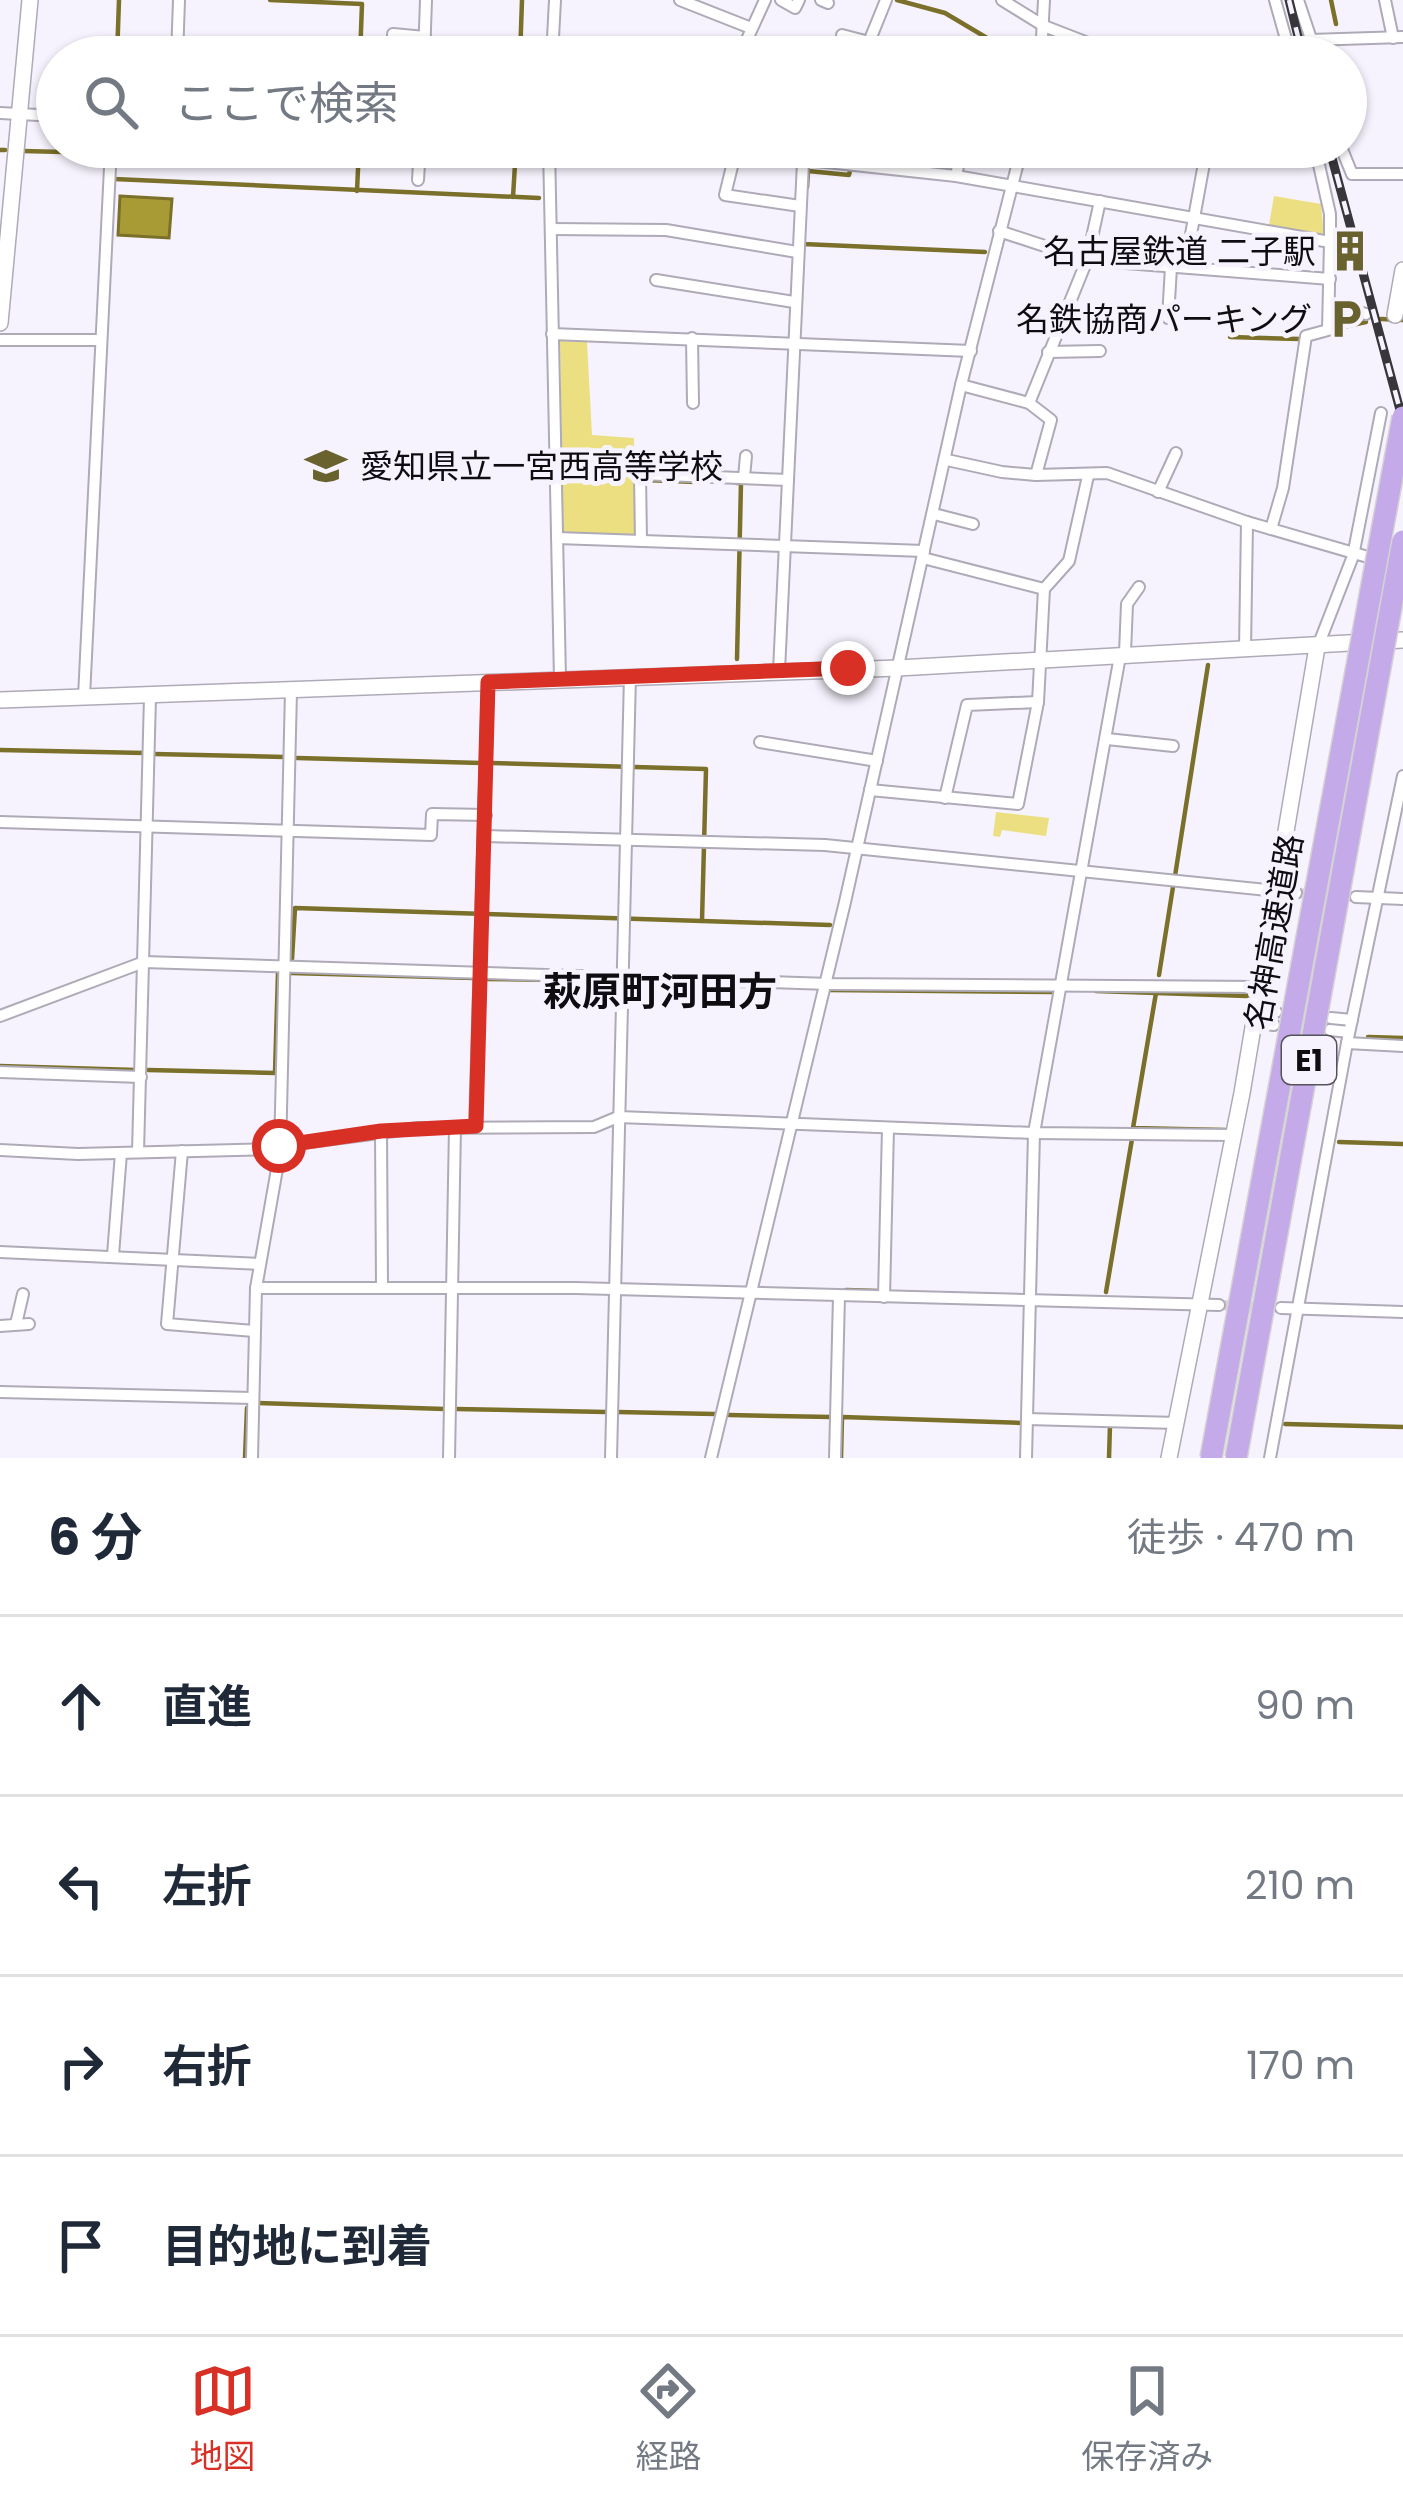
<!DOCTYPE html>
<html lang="ja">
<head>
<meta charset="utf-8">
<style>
	:root { --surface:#fff; --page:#f6f6f7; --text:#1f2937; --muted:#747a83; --line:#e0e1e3; --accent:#d93025 }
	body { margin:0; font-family:Poppins,"Noto Sans JP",sans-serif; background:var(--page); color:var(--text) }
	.stop { position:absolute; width:36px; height:36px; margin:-27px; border:9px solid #d93025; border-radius:50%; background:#fff }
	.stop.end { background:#d93025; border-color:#fff; box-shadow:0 3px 12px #0008 }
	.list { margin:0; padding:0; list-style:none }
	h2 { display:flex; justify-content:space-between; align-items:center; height:156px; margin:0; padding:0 48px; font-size:51px }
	h2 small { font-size:39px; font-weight:400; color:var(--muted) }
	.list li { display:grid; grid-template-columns:78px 1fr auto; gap:36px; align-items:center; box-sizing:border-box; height:180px; padding:0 48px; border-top:3px solid var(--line) }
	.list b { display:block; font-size:45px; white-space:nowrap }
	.list em { font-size:39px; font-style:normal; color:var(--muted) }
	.icon { flex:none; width:66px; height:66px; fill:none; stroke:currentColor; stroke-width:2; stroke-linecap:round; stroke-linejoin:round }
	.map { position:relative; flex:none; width:1403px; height:1458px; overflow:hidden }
	.search { position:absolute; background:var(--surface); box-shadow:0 3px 9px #0004; left:36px; right:36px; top:36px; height:132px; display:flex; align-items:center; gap:30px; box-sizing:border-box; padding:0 42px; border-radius:66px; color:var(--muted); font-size:45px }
	.sheet { height:876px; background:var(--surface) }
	nav { display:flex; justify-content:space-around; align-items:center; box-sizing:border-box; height:168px; border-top:3px solid var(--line); background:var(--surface); font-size:33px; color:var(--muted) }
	nav a { display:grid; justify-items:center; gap:6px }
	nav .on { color:var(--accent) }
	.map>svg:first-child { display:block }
</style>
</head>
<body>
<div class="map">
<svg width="1403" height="1458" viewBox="0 0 1403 1458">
	<rect width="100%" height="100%" fill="#f7f3fe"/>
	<g fill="#ebdf82">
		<path d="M1274,196L1321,204L1324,235L1269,225Z"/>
		<path d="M560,341L587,342L592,435L634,438L636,536L563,532Z"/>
		<path d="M996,812L1049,818L1046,836L1002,830L1000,837L993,836Z"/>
	</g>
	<path fill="#a89b35" stroke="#7a702a" stroke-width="3" d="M120,196L172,199L169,238L118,235Z"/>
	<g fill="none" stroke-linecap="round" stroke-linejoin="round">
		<g stroke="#7a702a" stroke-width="4.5">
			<path d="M270,0L362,4L360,57"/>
			<path d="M897,0L945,13L1019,57"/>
			<path d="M1331,0L1336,24"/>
			<path d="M117,57L119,0"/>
			<path d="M520,57L522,0"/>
			<path d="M1218,147L1307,158"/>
			<path d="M0,150H5"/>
			<path d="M23,151L103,153"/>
			<path d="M114,179L539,198"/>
			<path d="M807,187L808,171L849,175L850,171"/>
			<path d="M357,191L359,147"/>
			<path d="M513,197L516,148"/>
			<path d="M803,241V244L985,252"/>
			<path d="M1381,319L1403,320"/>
			<path d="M1333,329L1366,322"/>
			<path d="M1230,337L1300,339"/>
			<path d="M645,480L696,482"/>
			<path d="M737,659L741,483H737"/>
			<path d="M0,750L145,753"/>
			<path d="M154,754L284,757"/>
			<path d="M297,758L481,763"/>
			<path d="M492,763L706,769L702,921"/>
			<path d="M1175,876L1208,665"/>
			<path d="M292,959L295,908L830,925"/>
			<path d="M291,973L474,978"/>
			<path d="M1159,975L1173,887"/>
			<path d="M487,979L551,980"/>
			<path d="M829,990L1055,992"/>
			<path d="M1096,991L1247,996"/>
			<path d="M1156,993L1133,1128L1225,1130"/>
			<path d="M1368,1037L1403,1038"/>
			<path d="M0,1066L136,1070"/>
			<path d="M148,1070L275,1073L278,973"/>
			<path d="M1339,1142L1403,1144"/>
			<path d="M846,1290L879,1291"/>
			<path d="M1106,1292L1132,1139"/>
			<path d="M258,1403L445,1409"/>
			<path d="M456,1409L606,1412"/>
			<path d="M617,1412L715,1414"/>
			<path d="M729,1415L831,1417"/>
			<path d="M1285,1424L1403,1427"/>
			<path d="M245,1458L247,1408"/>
			<path d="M841,1458L842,1417L1022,1423"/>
			<path d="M1109,1458L1110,1425"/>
		</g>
		<g stroke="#d4d0da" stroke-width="10" stroke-dasharray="10 5" stroke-linecap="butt">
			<path d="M1296,893L1356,897"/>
			<path d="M1219,1305L1281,1308"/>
		</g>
		<g stroke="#afaab7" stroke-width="14">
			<g id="street">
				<path d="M680,0L751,28"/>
				<path d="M781,0L795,8L799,0"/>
				<path d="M821,0L828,3"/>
				<path d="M1002,0L1044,26L1093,45L1127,49L1288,46L1310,40L1403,37"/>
				<path d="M1275,0L1291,57"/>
				<path d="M1298,0L1317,57"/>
				<path d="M1385,0L1393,38"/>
				<path d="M842,35L869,42"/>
				<path d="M177,57L179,0"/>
				<path d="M392,57L393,34L425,37"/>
				<path d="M424,57L426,0"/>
				<path d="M552,57L555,0"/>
				<path d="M739,57L765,0"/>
				<path d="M868,57L869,42L886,0"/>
				<path d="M1041,57L1044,0"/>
				<path d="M0,113L57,116"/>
				<path d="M549,147L560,679"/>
				<path d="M687,147L956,176L1330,242L1328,330L1306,336L1283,488L1271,529"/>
				<path d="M1315,147L1330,214V242"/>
				<path d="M1341,147L1352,174H1403"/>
				<path d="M735,154L725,195L800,206"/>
				<path d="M956,176L961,151L975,154"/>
				<path d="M418,180L420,147"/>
				<path d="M551,229L666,230L797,252"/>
				<path d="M999,231L1087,260L1330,279"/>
				<path d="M1185,267L1207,147"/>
				<path d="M656,280L794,302"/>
				<path d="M1330,304L1366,314"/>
				<path d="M1168,318L1171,267"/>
				<path d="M552,334L971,351"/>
				<path d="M692,338L693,403"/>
				<path d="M0,340H101"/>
				<path d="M1048,352L1100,351"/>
				<path d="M961,385L1029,403"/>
				<path d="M947,460L1002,472L1036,475L1107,473L1247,522L1385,562L1400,572"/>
				<path d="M1036,475L1051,420L1029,403L1087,260L1100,201"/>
				<path d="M744,477L746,456"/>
				<path d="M1158,492L1176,453"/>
				<path d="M934,514L973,524"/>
				<path d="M557,538L924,551"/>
				<path d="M641,541L640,474L788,480"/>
				<path d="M923,558L1044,589"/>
				<path d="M1318,646L1353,556L1381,413"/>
				<path d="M1245,650L1247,522"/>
				<path d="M1125,653L1127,604L1139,587"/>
				<path d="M779,671L803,162"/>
				<path d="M84,697L111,147"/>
				<path d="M1107,739L1173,746"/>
				<path d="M760,742L877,761"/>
				<path d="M870,790L1018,804L1038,702L1044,589L1069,561L1088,476"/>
				<path d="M945,798L967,705L1038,702"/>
				<path d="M0,822L431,835L432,814L486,815"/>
				<path d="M485,836L825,845L1296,893"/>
				<path d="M1356,897L1403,899"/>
				<path d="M1256,1010L1276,1012"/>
				<path d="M0,1016L144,962L829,984L1259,987"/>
				<path d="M1331,1018L1352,1020"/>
				<path d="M1254,1023L1274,1025"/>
				<path d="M1330,1030L1349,1032"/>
				<path d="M1347,1043L1403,1046"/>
				<path d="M0,1072L141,1077"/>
				<path d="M475,1127L488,682"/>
				<path d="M381,1131L382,1286"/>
				<path d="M0,1150L78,1154L276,1149L279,1146L418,1128L594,1127L618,1117L1034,1133L1232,1135"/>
				<path d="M182,1151L167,1324L254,1331"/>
				<path d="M138,1152L150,697"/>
				<path d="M0,1252L259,1264"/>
				<path d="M113,1255L121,1153"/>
				<path d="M256,1288H576L1219,1305"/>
				<path d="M884,1297L888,1128"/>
				<path d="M1281,1308L1403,1312"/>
				<path d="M16,1324L23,1294"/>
				<path d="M0,1326L29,1324"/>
				<path d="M0,1392L253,1398"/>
				<path d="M1027,1419L1177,1423"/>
				<path d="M252,1458L256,1288L280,1152L291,691"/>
				<path d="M449,1458L455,1127"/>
				<path d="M611,1458L630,676"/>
				<path d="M711,1458L845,902L961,385L1022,147"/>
				<path d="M835,1458L839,1296"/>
				<path d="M1026,1458L1034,1133L1120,656"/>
				<path d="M1270,1458L1347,1043L1403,776"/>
			</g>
		</g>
		<g stroke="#afaab7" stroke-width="18">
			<g id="secondary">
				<path d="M1395,315L1403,270"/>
				<path d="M0,323L30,0"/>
				<path d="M0,700L898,668L1403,640"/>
				<path d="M1169,1458L1242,1093L1317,647"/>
			</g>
		</g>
		<use href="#street" stroke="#fff" stroke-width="10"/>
		<use href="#secondary" stroke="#fff" stroke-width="15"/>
		<g stroke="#38363b" stroke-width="9">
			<g id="rail">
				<path d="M1289,0L1303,57"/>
				<path d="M1329,147L1403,421"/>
			</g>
		</g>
		<use href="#rail" stroke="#f7f3fe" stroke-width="4.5" stroke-dasharray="14" stroke-linecap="butt"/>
		<g stroke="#d4d3d4" stroke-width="24" stroke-linecap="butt">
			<g id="highway-bridge">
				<path d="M1211,1458L1403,417"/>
				<path d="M1236,1458L1403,541"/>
			</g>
		</g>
		<use href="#highway-bridge" stroke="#c4aae9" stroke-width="21"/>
	</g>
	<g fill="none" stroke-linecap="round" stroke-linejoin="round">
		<path stroke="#d93025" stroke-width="15" d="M279,1146L381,1131L476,1126L488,682L848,668"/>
	</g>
	<defs>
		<g id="building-bare" transform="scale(3.24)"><path d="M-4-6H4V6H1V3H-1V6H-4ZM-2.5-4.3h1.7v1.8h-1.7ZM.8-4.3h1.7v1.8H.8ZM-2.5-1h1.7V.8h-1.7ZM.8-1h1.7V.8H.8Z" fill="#69622e" stroke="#f7f3fe" stroke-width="2.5" paint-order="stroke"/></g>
		<g id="parking-bare" transform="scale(3.24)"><path d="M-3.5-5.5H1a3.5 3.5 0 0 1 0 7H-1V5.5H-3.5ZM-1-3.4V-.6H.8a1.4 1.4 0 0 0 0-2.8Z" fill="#69622e" stroke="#f7f3fe" stroke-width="2.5" paint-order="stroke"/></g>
		<g id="school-bare" transform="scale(3.24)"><path d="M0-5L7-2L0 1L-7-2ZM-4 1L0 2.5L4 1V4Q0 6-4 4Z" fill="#69622e" stroke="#f7f3fe" stroke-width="2.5" paint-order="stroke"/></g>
	</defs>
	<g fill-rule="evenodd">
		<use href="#building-bare" x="1350" y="251"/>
		<use href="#parking-bare" x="1346" y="319"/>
		<use href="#school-bare" x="326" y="466"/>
	</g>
	<g text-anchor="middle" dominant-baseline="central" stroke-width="10" stroke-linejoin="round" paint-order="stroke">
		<rect fill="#f7f3fe" stroke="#555258" stroke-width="3" x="1282" y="1036" width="54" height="48" rx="9"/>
		<g font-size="30" font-weight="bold" fill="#0f0d11">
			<text x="1309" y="1060">E1</text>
		</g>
		<g font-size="33" fill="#0f0d11" stroke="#f7f3fe" text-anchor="end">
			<text x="1316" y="251">名古屋鉄道 二子駅</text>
			<text x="1312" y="319">名鉄協商パーキング</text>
			<text x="360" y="466" text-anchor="start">愛知県立一宮西高等学校</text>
		</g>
		<g font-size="33" fill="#0f0d11" stroke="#f7f3fe">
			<text transform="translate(1274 932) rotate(-80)">名神高速道路</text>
		</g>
		<g font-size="39" font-weight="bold" fill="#0f0d11" stroke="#f7f3fe">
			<text x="660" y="991">萩原町河田方</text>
		</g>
	</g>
</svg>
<div class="stop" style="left:279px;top:1146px"></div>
<div class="stop end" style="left:848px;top:668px"></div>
<div class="search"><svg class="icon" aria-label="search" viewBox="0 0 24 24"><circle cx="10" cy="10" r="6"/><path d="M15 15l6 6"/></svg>ここで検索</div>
</div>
<section class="sheet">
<h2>6 分<small>徒歩 · 470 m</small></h2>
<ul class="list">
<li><svg class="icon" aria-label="ahead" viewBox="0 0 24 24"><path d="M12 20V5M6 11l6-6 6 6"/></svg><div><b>直進</b></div><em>90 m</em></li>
<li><svg class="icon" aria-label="left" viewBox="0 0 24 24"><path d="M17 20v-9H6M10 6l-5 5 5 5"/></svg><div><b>左折</b></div><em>210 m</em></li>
<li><svg class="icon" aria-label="right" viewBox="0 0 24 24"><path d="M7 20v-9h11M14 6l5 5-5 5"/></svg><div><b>右折</b></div><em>170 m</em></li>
<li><svg class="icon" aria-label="arrive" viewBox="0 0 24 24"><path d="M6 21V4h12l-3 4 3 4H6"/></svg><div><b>目的地に到着</b></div></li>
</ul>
</section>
<nav>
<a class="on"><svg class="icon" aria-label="map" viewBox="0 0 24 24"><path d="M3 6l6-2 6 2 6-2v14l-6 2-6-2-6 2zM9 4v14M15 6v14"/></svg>地図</a>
<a><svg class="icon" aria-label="directions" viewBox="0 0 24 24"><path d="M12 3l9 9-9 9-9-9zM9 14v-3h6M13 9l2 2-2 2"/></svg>経路</a>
<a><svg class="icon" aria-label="saved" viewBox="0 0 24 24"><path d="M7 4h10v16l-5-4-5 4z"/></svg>保存済み</a>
</nav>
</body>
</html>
